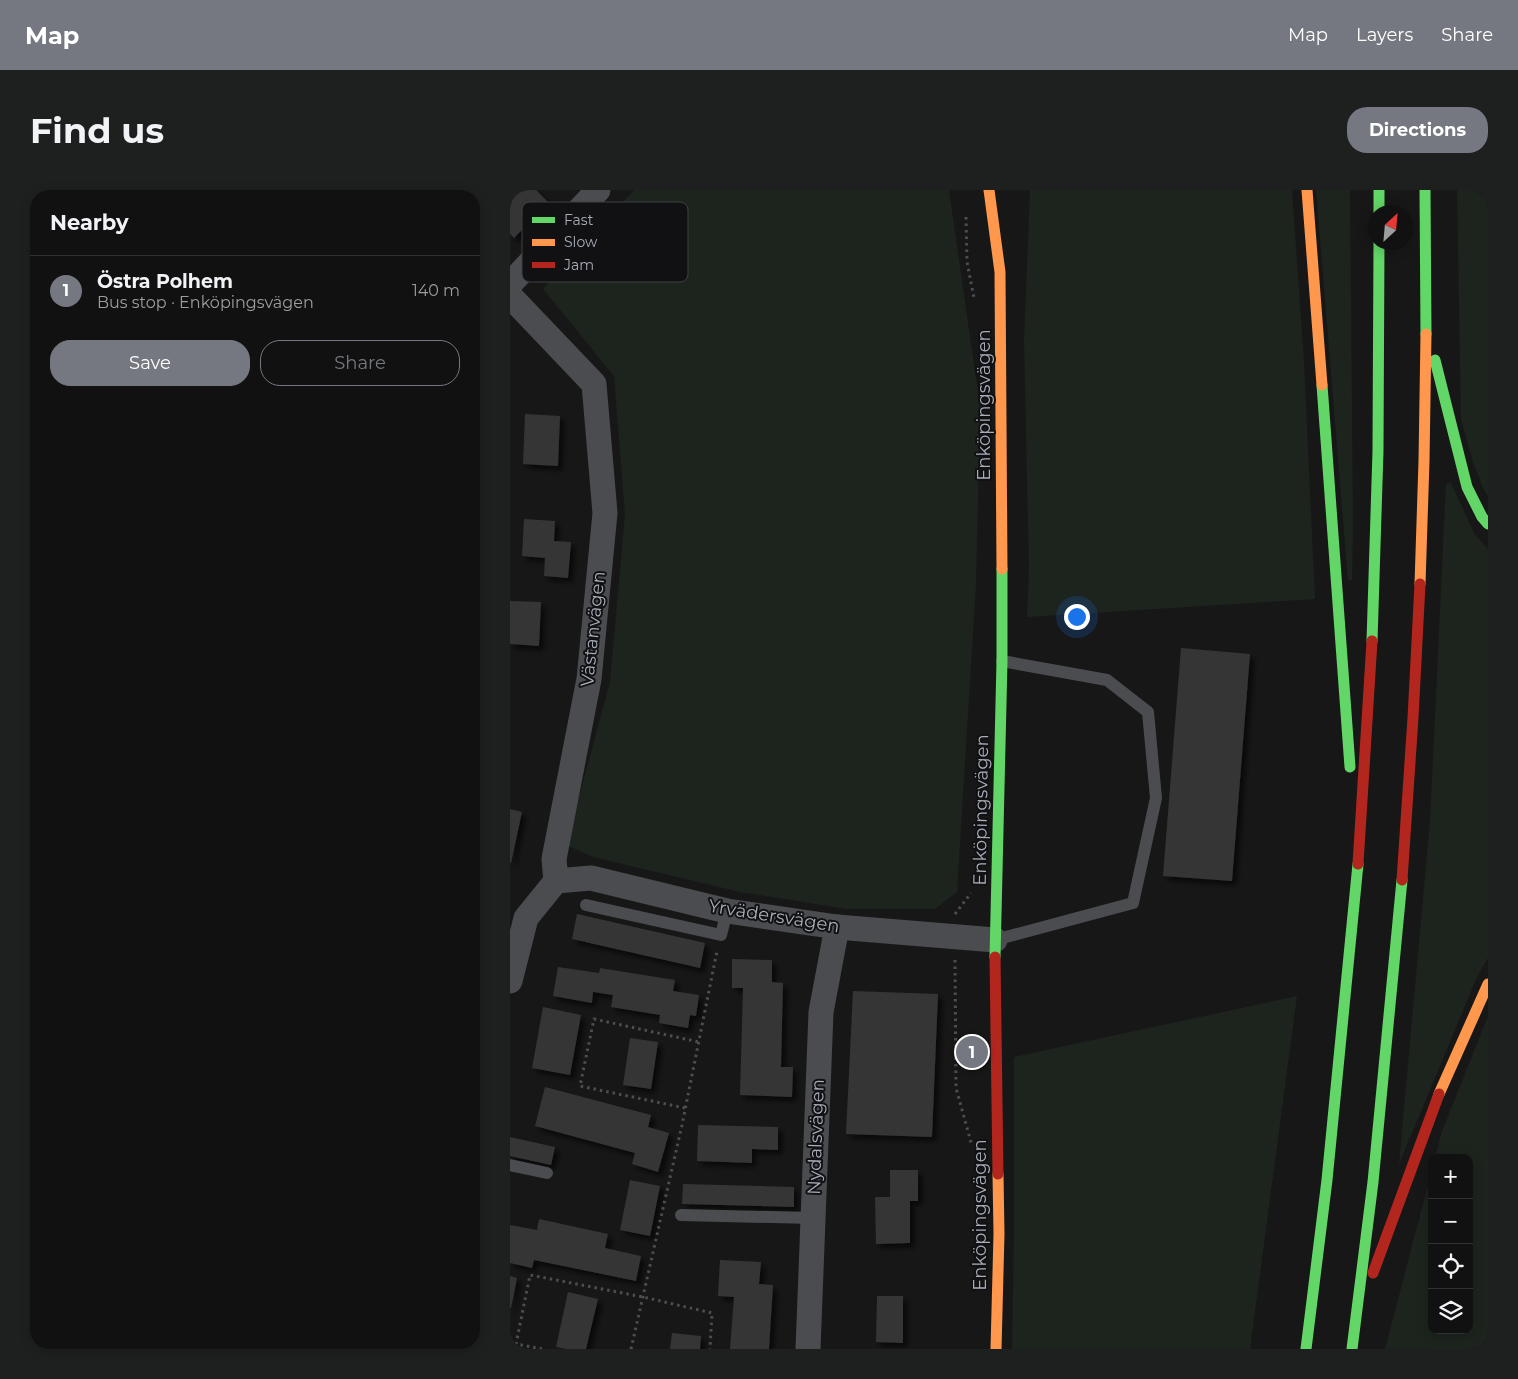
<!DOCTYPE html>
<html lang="en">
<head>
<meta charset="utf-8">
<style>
	:root { --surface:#111; --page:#1e1f1f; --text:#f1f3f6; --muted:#9c9d9f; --line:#303131; --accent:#757880 }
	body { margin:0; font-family:Montserrat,sans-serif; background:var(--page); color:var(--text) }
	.controls { position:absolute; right:15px; bottom:15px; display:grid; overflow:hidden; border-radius:10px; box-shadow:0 2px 12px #0003 }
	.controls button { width:45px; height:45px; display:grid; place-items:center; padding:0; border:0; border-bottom:1px solid var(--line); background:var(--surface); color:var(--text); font:25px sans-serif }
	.compass { position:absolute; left:858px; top:15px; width:45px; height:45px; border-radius:50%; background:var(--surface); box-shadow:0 2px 12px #0003; rotate:26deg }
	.you { position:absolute; left:566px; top:426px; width:18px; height:18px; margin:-12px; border:4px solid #fff; border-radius:50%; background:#1a73e8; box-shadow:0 0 0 8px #1a73e833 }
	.badge { display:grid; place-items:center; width:32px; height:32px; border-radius:50%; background:var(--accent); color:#fff; font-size:16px; font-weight:700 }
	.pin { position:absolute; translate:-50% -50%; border:2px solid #fff; box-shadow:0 1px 5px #0006 }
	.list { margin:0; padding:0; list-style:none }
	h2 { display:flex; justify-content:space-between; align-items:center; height:65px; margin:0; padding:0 20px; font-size:21px }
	h2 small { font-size:16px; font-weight:400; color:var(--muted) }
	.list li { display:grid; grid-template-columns:32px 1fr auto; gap:15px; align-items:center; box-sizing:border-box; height:70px; padding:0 20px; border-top:1px solid var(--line) }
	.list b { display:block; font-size:19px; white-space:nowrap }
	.list p { margin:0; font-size:16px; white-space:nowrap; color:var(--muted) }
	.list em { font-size:16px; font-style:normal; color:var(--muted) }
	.actions { display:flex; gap:10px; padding:15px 20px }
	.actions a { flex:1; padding:11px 0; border:1px solid var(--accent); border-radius:20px; text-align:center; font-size:18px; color:var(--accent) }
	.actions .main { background:var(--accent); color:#fff }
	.icon { flex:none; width:28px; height:28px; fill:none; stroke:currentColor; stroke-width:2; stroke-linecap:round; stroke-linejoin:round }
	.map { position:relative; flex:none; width:978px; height:1159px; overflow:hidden; border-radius:20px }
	header { display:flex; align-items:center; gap:30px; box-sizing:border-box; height:70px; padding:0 25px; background:var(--accent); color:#fff }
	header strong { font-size:24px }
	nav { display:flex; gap:28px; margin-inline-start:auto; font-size:18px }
	.intro { display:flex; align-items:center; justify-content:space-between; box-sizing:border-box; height:120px; padding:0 30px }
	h1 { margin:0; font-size:35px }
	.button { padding:12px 22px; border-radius:20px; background:var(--accent); color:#fff; font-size:18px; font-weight:700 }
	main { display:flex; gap:30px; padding:0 30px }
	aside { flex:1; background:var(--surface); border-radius:20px; box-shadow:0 2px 12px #0003 }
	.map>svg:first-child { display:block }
</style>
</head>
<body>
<header>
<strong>Map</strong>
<nav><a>Map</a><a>Layers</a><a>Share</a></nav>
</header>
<div class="intro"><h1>Find us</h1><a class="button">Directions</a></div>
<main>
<aside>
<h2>Nearby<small></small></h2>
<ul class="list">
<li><span class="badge">1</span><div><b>Östra Polhem</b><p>Bus stop · Enköpingsvägen</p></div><em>140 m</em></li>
</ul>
<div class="actions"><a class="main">Save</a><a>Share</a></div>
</aside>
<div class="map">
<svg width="978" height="1159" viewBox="0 0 978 1159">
	<defs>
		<filter id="shadow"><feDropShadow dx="4.5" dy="4.5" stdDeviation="2.5" flood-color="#0009"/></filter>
	</defs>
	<rect width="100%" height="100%" fill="#171717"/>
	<g fill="#1d241e">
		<path d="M124,0H439L470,217L466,394L447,702L425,719H337L230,702L83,667L56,655L100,492L115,324L104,186L33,99Z"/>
		<path d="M520,0H782L794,172L805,409L517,427L519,378L514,150Z"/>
		<path d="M806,0H840L843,335L842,390L838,391Z"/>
		<path d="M947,0H978V306L974,300L963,272L951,229Z"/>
		<path d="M941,293L965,345L978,359V768L967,787L889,974L920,631L936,294Z"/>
		<path d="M787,806L740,1159H502L504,1045V867Z"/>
		<path d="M978,826V1159H875L922,980V1140H959V968H925L932,941Z"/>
	</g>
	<g fill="#353536" filter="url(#shadow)">
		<path d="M0,0H26L39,13L4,48L0,44Z"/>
		<path d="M15,224L50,226L48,276L13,274Z"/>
		<path d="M14,329L45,331L44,351L61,352L58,388L34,386L35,368L12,366Z"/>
		<path d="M0,411L31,412L29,456L0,454Z"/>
		<path d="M671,458L740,464L722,691L653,686Z"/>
		<path d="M0,619L12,622L1,673H0Z"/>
		<path d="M67,724L195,753L190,778L62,749Z"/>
		<path d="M222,769L262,770V792L273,793L271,877H283L282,907L230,905L233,798H222Z"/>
		<path d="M48,777L89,783L90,778L165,790L163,801L189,805L186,826L180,825L178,838L149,833L150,825L101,817L103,805L83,802L82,813L43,806Z"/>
		<path d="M343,801L428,804L422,947L336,944Z"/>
		<path d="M33,817L71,825L60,885L22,878Z"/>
		<path d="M120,848L148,852L141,899L113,895Z"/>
		<path d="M35,897L141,925L138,937L159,943L148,982L122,974L125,963L25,936Z"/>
		<path d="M188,935L268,937V960L242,959V973L187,971Z"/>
		<path d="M0,947L45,957L41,975L0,966Z"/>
		<path d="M380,980H408V1011H400V1053L366,1054L365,1007H380Z"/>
		<path d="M120,990L150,996L140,1046L110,1040Z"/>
		<path d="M173,994L284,997V1017L172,1014Z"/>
		<path d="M29,1029L98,1044L95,1058L131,1066L126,1091L24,1070L22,1078L0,1073V1035L27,1040Z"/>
		<path d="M210,1070L251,1072L249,1094L263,1095L259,1159H220L224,1107L208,1106Z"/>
		<path d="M0,1086L7,1088L1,1118H0Z"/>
		<path d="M58,1102L88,1109L76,1159H56L46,1157Z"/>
		<path d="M367,1106H393V1153L366,1152Z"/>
		<path d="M162,1143L191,1146L190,1159H160Z"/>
	</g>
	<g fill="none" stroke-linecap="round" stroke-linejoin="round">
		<g stroke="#4d4e52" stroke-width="3" stroke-dasharray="2.5 4" stroke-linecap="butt">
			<path d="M456,27L457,72L464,108"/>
			<path d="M445,724L461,703"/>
			<path d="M445,770L446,898L462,956"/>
			<path d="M175,918L70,896L84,829L189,852"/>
			<path d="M32,1159L6,1154L20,1085L133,1107L202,1123L200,1159"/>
			<path d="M121,1159L172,935L207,761"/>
		</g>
		<g stroke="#4b4c50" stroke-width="12">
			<path d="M76,715L211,745L217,721"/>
			<path d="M485,750L623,713L646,608L638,522L597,490L492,471"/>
			<path d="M0,975L37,983"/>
			<path d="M171,1025L303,1028"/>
		</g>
		<g stroke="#4b4c50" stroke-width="25">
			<path d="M0,94L88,0"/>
			<path d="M0,106L84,194L95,323L79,489L44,669L46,691L16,728L0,791"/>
			<path d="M46,691L81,688L217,721L327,737L485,750"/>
			<path d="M298,1159L311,822L327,737"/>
		</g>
		<g stroke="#63d668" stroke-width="11">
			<path d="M869,0V22"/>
			<path d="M915,0L916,144"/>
			<path d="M925,170L957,297L972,327L978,334"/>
			<path d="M812,195L840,577"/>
			<path d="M862,451L868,261L869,52"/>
			<path d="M485,767L492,471V379"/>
			<path d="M796,1159L817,990L848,674"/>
			<path d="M842,1159L863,992L892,690"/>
		</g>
		<g stroke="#ff974d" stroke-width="11">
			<path d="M479,0L490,82L492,379"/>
			<path d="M797,0L812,195"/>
			<path d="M910,394L914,271L916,144"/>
			<path d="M929,904L978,794"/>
			<path d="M486,1159L489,1044L488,984"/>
		</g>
		<g stroke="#b3261e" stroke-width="11">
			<path d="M848,674L862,451"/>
			<path d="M892,690L903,528L910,394"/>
			<path d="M485,767L488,984"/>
			<path d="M863,1083L929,904"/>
		</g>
	</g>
	<g text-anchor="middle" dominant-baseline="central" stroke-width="4" stroke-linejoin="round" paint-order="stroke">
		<g font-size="18" fill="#a8adb8" stroke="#111113">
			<text transform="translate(474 215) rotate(-90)">Enköpingsvägen</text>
			<text transform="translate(83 439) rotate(-84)">Västanvägen</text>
			<text transform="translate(471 620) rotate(-89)">Enköpingsvägen</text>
			<text transform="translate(264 726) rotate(9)">Yrvädersvägen</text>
			<text transform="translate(306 947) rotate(-88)">Nydalsvägen</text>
			<text transform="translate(470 1025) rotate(-90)">Enköpingsvägen</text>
		</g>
	</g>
	<rect x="12" y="12" width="166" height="80" rx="8" fill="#111113" stroke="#3e4045" stroke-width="1"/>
	<rect x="22" y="27" width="23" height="6" fill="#63d668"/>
	<rect x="22" y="49" width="23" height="7" fill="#ff974d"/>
	<rect x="22" y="72" width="23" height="6" fill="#b3261e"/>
	<g font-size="14" fill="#a8adb8">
		<text x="54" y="35">Fast</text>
		<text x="54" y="57">Slow</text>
		<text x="54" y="80">Jam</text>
	</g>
</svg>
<div class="controls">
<button>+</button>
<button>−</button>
<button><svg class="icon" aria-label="locate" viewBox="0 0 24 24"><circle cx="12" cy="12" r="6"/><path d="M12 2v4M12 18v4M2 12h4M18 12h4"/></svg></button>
<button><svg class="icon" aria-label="layers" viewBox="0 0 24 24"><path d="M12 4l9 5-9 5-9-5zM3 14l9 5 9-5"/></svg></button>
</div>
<svg class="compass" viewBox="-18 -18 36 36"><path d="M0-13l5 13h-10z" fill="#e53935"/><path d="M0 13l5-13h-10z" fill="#9c9d9f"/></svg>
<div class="you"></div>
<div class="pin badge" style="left:462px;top:862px">1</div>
</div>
</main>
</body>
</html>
